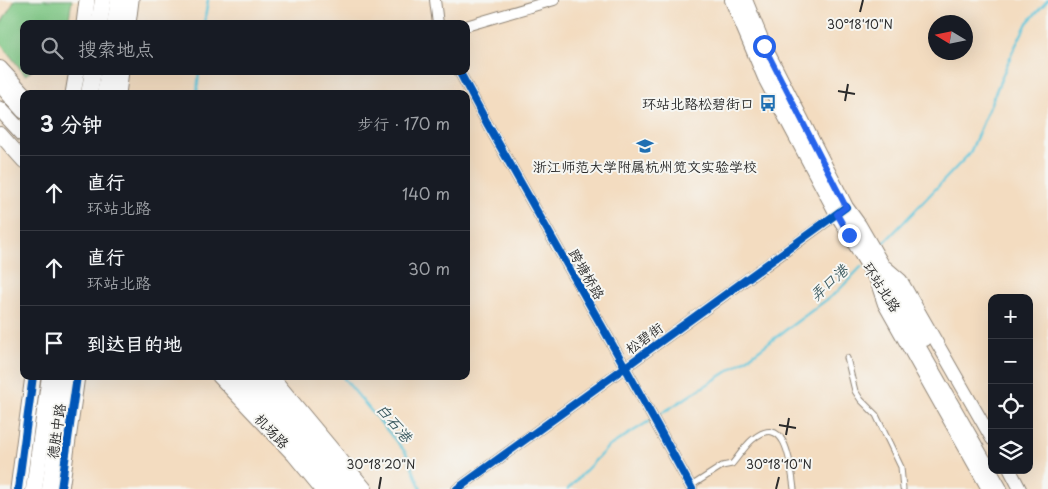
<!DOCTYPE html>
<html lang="zh">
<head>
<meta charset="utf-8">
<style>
	:root { --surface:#171b24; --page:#20242c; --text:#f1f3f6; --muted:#9ea1a6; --line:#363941 }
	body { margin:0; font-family:"Playpen Sans","LXGW WenKai TC",sans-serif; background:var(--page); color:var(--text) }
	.controls { position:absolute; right:15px; bottom:15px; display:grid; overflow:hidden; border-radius:10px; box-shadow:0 5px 20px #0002 }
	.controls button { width:45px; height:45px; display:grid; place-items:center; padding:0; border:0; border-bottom:1px solid var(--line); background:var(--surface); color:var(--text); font:25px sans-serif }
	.compass { position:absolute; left:928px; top:15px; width:45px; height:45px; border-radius:50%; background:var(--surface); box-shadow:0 5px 20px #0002; rotate:280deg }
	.stop { position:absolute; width:15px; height:15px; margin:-11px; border:4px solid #2563eb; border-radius:50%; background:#fff }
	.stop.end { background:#2563eb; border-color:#fff; box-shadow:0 1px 5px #0008 }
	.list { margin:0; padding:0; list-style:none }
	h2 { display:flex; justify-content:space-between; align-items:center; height:65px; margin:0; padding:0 20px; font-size:21px }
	h2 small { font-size:16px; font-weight:400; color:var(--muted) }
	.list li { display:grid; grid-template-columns:32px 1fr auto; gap:15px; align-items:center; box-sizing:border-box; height:75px; padding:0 20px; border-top:1px solid var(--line) }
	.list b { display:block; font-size:19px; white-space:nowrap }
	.list p { margin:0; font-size:16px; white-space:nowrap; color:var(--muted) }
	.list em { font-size:16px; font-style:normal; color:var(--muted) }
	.icon { flex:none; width:28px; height:28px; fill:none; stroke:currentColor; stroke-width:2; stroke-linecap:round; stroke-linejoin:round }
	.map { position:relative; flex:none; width:1048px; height:489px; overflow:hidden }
	.search { position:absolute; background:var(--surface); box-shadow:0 5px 20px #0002; left:20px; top:20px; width:450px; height:55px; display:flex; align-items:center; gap:12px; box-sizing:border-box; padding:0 18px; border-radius:10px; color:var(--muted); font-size:19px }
	.panel { position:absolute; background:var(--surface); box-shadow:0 5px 20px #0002; left:20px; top:90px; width:450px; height:290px; border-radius:10px }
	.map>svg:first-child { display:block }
</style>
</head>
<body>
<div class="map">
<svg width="1048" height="489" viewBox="0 0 1048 489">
	<rect width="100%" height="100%" fill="#f6f6f2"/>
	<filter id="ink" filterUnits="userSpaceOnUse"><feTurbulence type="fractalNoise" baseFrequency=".02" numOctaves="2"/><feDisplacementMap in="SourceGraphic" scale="10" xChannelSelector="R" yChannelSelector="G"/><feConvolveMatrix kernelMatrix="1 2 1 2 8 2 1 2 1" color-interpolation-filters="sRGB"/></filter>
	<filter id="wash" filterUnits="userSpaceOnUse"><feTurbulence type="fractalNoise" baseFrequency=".0096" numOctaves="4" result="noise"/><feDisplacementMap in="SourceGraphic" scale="20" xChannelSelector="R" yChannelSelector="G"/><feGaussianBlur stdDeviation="1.12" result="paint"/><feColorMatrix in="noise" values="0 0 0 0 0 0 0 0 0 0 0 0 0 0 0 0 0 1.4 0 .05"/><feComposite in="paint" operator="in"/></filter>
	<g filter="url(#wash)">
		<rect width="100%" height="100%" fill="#f3dcc0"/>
		<path fill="#7ec784" stroke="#547958" d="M15,0H72L68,24H24V71H32L25,75L0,42V25Z"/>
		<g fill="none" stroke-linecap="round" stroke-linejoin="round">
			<g stroke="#5cc4d9" stroke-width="2.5">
				<path d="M204,24L208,0"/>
				<path d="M197,94L199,71"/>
				<path d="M878,249L970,153L1012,53L1027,23L1048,0"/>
				<path d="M342,376L406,453L421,489"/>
				<path d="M656,417L744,361L837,292L862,266"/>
				<path d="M568,489L608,447L651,420"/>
			</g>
		</g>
	</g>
	<g filter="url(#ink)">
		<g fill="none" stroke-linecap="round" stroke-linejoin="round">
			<g stroke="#8f8476" stroke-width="7">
				<g id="service">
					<path d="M847,358L855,391L861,400L876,415L901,467L903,489"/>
					<path d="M691,486L722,466L732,464C739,456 745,446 752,440C787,410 791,468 794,489"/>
				</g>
			</g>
			<g stroke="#8f8476" stroke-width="12">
				<g id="minor">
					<path d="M435,0L438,24"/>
					<path d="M466,26L554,0"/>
					<path d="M459,71L488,125L625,367L692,489"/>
					<path d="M457,489L841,211"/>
				</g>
			</g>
			<g stroke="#8f8476" stroke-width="14">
				<g id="tertiary">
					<path d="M886,267L901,280L992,439"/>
					<path d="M878,286L884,304L988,489"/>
					<path d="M1010,470L1020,489"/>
				</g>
			</g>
			<g stroke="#8f8476" stroke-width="16">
				<g id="secondary">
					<path d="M732,0L766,80L837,214L875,277L901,316L1000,489"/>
					<path d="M745,0L764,46L846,207L859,225L925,339"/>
					<path d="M0,68L24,94"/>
					<path d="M0,134L24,161"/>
					<path d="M219,376L294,455L322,489"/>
					<path d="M271,376L365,489"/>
				</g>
			</g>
			<g stroke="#8f8476" stroke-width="17">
				<g id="primary">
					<path d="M84,24L87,0"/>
					<path d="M128,24L131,0"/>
					<path d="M0,84L24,111"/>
					<path d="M73,94L77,71"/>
					<path d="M118,94L121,71"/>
					<path d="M0,109L24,135"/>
					<path d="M237,376L291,434L334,489"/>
					<path d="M256,376L309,437L349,489"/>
					<path d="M18,489L33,376"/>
					<path d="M61,489L77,376"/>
				</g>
			</g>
			<g stroke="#8f8476" stroke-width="18">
				<g id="trunk">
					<path d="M99,24L103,0"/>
					<path d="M115,24L119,0"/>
					<path d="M89,94L93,71"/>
					<path d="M105,94L109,71"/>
					<path d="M34,489L50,376"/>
					<path d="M50,489L65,376"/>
				</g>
			</g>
			<use href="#service" stroke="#fff" stroke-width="5"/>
			<use href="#minor" stroke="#fff" stroke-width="10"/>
			<use href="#tertiary" stroke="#fff" stroke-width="12"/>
			<use href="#secondary" stroke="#fff" stroke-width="14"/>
			<use href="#primary" stroke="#fff" stroke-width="15"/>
			<use href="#trunk" stroke="#fff" stroke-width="16"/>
			<g stroke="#f6f6f2" stroke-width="11">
				<g id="cycleway">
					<path d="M459,71L488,125L625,367L692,489"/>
					<path d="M18,489L33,376"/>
					<path d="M61,489L77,376"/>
					<path d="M457,489L846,207"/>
				</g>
			</g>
			<use href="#cycleway" stroke="#0057b8" stroke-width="8"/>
		</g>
	</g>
	<g fill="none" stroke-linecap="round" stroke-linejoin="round" filter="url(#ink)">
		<path stroke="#2563eb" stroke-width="6" d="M764,46L846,207L837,214L849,235"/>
	</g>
	<path fill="none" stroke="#2b2b2b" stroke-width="2" d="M860,12L863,0M838,91L855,94M845,101L848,84M779,425L796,428M786,435L789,418M379,489L381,477M776,489L779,477"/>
	<defs>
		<g id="bus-bare" transform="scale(1.35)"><path d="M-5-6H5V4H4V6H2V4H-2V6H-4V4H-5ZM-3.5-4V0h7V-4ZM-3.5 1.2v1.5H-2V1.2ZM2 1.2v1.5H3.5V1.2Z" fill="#1f6fb2" stroke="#f6f6f2" stroke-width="2.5" paint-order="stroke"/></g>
		<g id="school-bare" transform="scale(1.35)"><path d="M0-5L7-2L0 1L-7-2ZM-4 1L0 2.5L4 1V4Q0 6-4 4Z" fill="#1f6fb2" stroke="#f6f6f2" stroke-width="2.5" paint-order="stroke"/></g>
	</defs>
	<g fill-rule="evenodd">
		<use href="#bus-bare" x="768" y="103"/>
		<use href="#school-bare" x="645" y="146"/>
	</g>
	<g text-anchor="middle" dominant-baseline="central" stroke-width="4" stroke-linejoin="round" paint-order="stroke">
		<g font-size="14" fill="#2b2b2b" stroke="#f6f6f2" text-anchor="end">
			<text x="754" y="103">环站北路松碧街口</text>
			<text x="645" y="166" text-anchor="middle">浙江师范大学附属杭州笕文实验学校</text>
		</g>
		<g font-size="14" fill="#2b2b2b" stroke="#f6f6f2">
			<text transform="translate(587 274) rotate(60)">跨塘桥路</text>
			<text transform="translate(882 287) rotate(57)">环站北路</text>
			<text transform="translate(644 338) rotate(-36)">松碧街</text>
			<text transform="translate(56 431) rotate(-82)">德胜中路</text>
			<text transform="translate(272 431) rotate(46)">机场路</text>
		</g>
		<g font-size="15" font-style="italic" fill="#3a595f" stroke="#f6f6f2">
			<text transform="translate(828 282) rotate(-42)">弄口港</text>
			<text transform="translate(395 422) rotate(50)">白石港</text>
		</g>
	</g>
	<g font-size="12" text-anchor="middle" fill="#2b2b2b" stroke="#f6f6f2" stroke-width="4" stroke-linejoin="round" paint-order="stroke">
		<text x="860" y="29">30°18'10"N</text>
		<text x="381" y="469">30°18'20"N</text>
		<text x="779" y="469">30°18'10"N</text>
	</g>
</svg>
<div class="controls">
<button>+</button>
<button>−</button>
<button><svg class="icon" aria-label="locate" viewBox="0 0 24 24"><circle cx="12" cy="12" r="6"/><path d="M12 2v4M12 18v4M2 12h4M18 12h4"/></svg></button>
<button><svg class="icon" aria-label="layers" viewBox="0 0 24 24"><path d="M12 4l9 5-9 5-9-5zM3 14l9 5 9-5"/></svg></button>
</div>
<svg class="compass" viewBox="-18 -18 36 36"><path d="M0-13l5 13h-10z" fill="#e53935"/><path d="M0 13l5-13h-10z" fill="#9ea1a6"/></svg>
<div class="stop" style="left:764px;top:46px"></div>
<div class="stop end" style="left:849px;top:235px"></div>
<div class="search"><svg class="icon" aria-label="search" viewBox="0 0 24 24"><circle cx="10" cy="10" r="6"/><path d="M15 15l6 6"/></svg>搜索地点</div>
<section class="panel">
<h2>3 分钟<small>步行 · 170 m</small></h2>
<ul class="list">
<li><svg class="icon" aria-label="ahead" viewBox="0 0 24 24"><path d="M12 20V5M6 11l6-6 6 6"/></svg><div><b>直行</b><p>环站北路</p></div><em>140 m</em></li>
<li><svg class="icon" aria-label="ahead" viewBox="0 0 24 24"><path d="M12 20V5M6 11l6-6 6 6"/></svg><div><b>直行</b><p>环站北路</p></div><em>30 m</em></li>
<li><svg class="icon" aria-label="arrive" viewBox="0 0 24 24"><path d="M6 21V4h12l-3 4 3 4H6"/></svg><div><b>到达目的地</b></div></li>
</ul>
</section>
</div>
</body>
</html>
